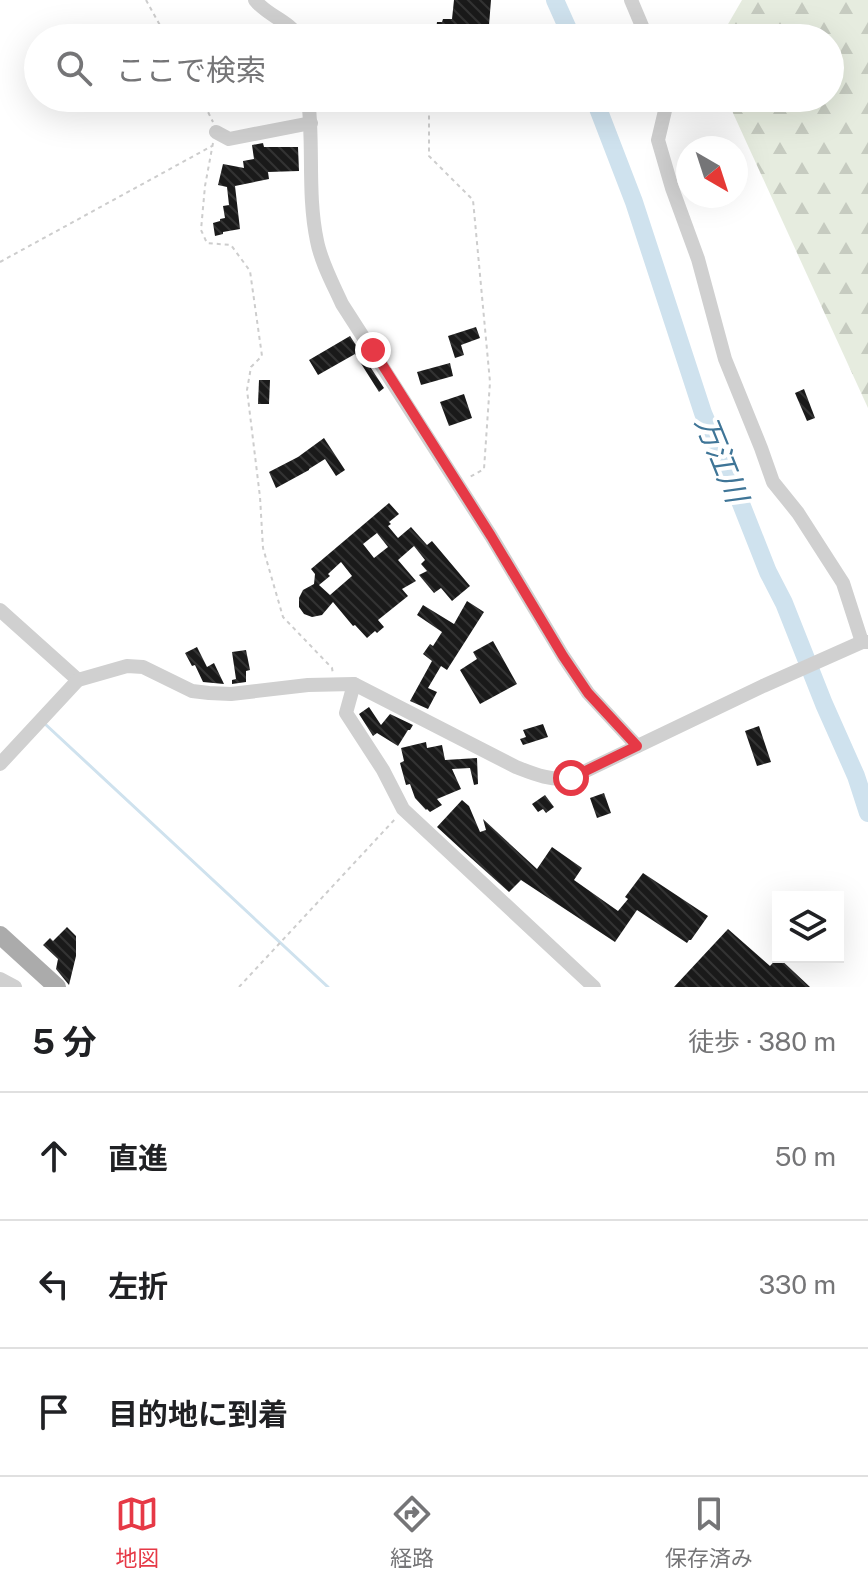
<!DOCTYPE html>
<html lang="ja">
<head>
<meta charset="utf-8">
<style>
	:root { --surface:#fff; --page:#f6f6f6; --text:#202124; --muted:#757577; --line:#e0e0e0; --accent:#e63946 }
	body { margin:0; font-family:"Public Sans","Noto Sans JP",sans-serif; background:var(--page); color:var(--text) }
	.controls { position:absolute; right:24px; bottom:24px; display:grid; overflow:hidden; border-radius:0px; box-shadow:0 8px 32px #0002 }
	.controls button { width:72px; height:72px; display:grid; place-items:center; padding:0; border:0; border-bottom:2px solid var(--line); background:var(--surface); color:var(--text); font:40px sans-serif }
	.compass { position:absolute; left:676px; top:136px; width:72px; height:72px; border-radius:50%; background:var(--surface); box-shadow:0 8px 32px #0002; rotate:141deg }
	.stop { position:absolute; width:24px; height:24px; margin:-18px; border:6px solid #e63946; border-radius:50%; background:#fff }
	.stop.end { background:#e63946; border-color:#fff; box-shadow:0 2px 8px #0008 }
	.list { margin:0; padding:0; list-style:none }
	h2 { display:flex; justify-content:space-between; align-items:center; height:104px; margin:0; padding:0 32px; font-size:34px }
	h2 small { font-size:26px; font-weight:400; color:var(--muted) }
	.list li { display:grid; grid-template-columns:52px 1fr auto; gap:24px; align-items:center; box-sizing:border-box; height:128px; padding:0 32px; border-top:2px solid var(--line) }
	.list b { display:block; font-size:30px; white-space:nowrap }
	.list em { font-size:26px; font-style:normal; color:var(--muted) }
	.icon { flex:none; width:44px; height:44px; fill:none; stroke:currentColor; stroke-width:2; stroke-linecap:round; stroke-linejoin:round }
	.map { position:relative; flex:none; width:868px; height:987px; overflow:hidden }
	.search { position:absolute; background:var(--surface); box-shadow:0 8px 32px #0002; left:24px; right:24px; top:24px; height:88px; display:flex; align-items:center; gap:20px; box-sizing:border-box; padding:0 28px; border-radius:44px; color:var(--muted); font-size:30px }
	.sheet { height:488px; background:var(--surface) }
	nav { display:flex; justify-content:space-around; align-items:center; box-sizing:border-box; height:112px; border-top:2px solid var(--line); background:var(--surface); font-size:22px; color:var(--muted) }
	nav a { display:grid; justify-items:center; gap:4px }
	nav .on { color:var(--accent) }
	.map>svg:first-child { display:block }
</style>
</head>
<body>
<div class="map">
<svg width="868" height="987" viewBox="0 0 868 987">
	<defs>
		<pattern id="forest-firs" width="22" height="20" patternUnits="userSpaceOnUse" patternTransform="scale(2)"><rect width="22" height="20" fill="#e6ecdf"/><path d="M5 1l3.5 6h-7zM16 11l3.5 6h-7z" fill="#c6cbc0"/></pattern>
		<pattern id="building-back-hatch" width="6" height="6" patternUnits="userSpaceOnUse" patternTransform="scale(2)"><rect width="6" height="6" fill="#1a1a1a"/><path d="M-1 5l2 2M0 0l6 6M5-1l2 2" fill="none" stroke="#333"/></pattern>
	</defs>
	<rect width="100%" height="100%" fill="#fff"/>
	<path fill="url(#forest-firs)" d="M742,0H868V408L733,113L730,98H830V38H720Z"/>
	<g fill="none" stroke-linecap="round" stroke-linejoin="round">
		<path stroke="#cfe2ee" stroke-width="3" d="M44,723L328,987"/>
		<g stroke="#cfe2ee" stroke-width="18">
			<path d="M555,0L572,38"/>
			<path d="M594,98L634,202L703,413L736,491L768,572L784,603L824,704L856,776L868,813"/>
		</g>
	</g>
	<g fill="url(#building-back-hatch)" fill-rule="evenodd">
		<path d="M454,0H491L488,38H435L437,22H442L443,19H452Z"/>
		<path d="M251,26L282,37V38H247Z"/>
		<path d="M263,143L264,147H298L299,171L268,172L269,179L235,186L240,229L223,232V234L215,236L213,223L220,221V219L225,218L223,206L229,205L227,187L218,185L223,164L244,168L243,161L254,159L252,145Z"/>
		<path d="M476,327L480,338L461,345L464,355L455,358L448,336Z"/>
		<path d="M350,336L384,388L379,392L355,354L318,375L309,360Z"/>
		<path d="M450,363L453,376L421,385L417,372Z"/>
		<path d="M259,380H270L269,404H258Z"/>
		<path d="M804,389L815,418L807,421L795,393Z"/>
		<path d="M464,394L472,418L449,426L440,402Z"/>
		<path d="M324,438L345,470L336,476L325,459L309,469V470L276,488L269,472L298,457Z"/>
		<path d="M389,503L399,514L389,522L391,524L388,526L398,538L411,527L427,545L432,541L470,586L452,601L441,588L434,593L419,575L427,571L421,564L425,560L414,546L398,560L416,581L402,589L408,596L378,620L384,627L377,633L375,631L367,638L355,625L353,626L333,602L322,615L312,617L304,614L299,607V598L303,590L314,584L315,574L311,569ZM377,533L388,547L374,558L363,544ZM341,562L352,576L330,595L319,585L330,576L328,574Z"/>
		<path d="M467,601L484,612L447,670L441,666L428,688L437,692L428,709L410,701L432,661L423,654L430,644L433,646L442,632L417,615L423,605L454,624Z"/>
		<path d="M493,641L517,684L480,704L460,670L477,659L473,652Z"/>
		<path d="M197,647L207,667L214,663L224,684L203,682L195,665L192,666L185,653Z"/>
		<path d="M246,650L250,670L246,671V682L232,684V680L236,679L232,652Z"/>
		<path d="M369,707L381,725L390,714L413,725L410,730H408L398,746L377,733L373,736L359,714Z"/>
		<path d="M543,724L548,737L523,745L520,739L526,737L523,730Z"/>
		<path d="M759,726L771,762L757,766L745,731Z"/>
		<path d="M426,742L427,748L442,745L445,760L477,758L478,784L474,785L470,768L452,769L461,789L437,799L442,805L430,812L427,809L426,810L415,798L410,784L406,785L400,763L404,761L401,748Z"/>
		<path d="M604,793L611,813L597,818L590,798Z"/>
		<path d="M545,795L554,807L546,813L543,809L538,812L532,804Z"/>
		<path d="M462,800L469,806L480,832L486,830L483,819L537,869L552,847L582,868L574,880L618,911L628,899L625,897L643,873L708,916L691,940H689L687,943L637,910L615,942L521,880L509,892L462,850L437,827Z"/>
		<path d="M67,927L76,936V956L69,985L56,969L58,959L43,945L50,938L53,941Z"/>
		<path d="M728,929L770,966L778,957L810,987H674Z"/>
	</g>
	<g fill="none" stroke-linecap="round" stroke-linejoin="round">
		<g stroke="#cdcdcd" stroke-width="2" stroke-dasharray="4 4" stroke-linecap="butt">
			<path d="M146,0L167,38"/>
			<path d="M201,98L213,122"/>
			<path d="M467,98L463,101L429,107V156L473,200L490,382L484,469L468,478"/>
			<path d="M213,143L205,186L201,230L207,243L231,245L250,271L262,356L251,367L247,390L260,497L263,548L283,617L332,668L333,674"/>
			<path d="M0,262L212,146"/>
			<path d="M239,987L396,818"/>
		</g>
		<g stroke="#d0d0d0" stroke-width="14">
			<path d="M255,0C267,16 289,20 299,38"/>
			<path d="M631,0L647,38"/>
			<path d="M308,98C314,145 307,194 317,241C321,262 333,284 342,304L491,536L563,656L588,693L637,746"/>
			<path d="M668,98L658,140L672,188L698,259L725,359L761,448L773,482L798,513L843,583L862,642"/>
			<path d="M216,132L229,139L311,123"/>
			<path d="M0,610L78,680"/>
			<path d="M354,684L346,713L383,770L403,809L594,987"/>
			<path d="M0,764L78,680L127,666L143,667L192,691L209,693L231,694L308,685L354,684L516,767C534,774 550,781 571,778L763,686L862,642H868"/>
			<path d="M0,979L15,987"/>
		</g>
		<path stroke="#ababab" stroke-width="18" d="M0,935L57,987"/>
	</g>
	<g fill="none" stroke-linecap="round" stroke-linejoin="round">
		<path stroke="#e63946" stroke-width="10" d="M373,350L491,536L563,656L588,693L637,746L571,778"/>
	</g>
	<g text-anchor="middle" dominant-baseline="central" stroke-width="8" stroke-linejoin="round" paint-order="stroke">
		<g font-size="30" font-style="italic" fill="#3f7597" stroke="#fff">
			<text transform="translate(722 459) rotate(68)">万江川</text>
		</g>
	</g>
</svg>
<div class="controls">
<button><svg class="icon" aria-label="layers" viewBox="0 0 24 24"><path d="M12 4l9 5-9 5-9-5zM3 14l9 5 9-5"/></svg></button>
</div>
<svg class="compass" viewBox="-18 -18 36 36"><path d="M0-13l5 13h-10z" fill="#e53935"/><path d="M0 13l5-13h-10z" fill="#757577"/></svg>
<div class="stop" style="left:571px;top:778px"></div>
<div class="stop end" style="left:373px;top:350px"></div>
<div class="search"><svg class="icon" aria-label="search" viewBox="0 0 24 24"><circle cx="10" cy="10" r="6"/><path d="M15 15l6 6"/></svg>ここで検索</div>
</div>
<section class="sheet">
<h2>5 分<small>徒歩 · 380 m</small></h2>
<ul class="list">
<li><svg class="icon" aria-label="ahead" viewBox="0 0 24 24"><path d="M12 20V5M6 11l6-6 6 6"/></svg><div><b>直進</b></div><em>50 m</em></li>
<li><svg class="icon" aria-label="left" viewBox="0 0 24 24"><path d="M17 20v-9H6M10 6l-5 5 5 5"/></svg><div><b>左折</b></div><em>330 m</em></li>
<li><svg class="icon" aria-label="arrive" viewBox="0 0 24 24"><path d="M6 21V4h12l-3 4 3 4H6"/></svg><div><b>目的地に到着</b></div></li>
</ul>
</section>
<nav>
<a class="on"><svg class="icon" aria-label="map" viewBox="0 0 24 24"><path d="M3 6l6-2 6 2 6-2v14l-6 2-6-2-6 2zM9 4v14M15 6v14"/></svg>地図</a>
<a><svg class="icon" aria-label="directions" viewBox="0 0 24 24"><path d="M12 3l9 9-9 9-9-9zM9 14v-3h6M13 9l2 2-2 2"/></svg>経路</a>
<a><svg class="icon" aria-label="saved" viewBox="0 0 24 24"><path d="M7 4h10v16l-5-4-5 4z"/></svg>保存済み</a>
</nav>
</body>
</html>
